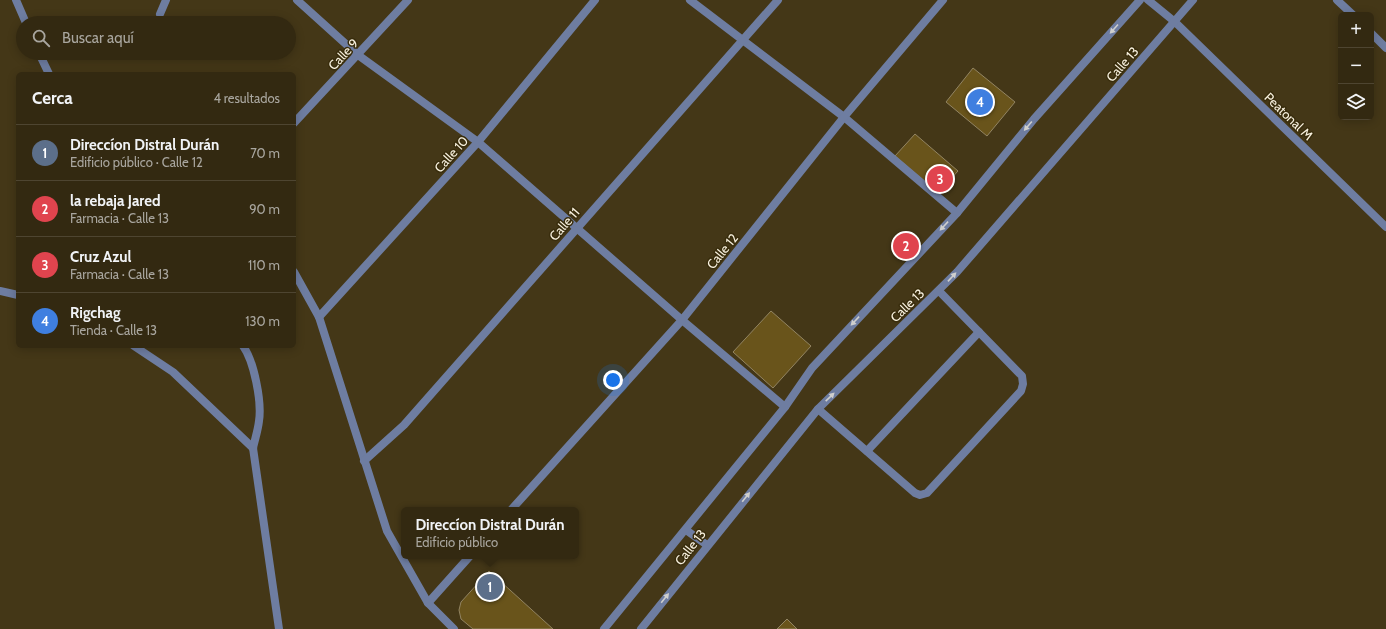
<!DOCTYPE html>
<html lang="es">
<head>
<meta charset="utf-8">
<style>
	:root { --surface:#332911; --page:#3b311a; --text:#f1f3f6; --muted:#a9a69f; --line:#4e4531; --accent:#1a73e8 }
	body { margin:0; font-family:Cabin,sans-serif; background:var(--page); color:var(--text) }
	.controls { position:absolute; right:12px; top:12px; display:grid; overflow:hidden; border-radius:6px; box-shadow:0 2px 10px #0003 }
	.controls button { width:36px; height:36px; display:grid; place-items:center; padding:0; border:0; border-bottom:1px solid var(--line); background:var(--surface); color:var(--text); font:20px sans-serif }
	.you { position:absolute; left:613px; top:380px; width:14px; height:14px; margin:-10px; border:3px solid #fff; border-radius:50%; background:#1a73e8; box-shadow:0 0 0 6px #1a73e833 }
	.badge { display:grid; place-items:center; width:26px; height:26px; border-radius:50%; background:var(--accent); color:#fff; font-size:13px; font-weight:700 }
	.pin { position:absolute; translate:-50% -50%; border:2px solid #fff; box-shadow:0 1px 4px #0006 }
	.popup { position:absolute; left:401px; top:507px; width:178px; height:52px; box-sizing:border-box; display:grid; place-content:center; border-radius:6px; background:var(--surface); filter:drop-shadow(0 1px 3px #0005); font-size:13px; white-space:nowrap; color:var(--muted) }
	.popup b { font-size:15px; color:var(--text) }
	.popup::after { content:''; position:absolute; left:50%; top:100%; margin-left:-8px; border:8px solid transparent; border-top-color:var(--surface) }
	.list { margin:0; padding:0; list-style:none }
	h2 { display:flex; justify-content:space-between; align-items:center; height:52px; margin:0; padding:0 16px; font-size:17px }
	h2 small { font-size:13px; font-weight:400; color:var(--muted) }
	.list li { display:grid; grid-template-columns:26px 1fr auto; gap:12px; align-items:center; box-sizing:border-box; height:56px; padding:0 16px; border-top:1px solid var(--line) }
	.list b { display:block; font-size:15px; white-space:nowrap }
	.list p { margin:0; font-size:13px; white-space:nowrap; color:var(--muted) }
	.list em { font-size:13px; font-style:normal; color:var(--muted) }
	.icon { flex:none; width:22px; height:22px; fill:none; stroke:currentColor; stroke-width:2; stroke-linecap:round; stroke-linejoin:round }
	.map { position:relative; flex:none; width:1386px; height:629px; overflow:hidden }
	.search { position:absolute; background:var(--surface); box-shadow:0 2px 10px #0003; left:16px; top:16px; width:280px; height:44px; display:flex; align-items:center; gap:10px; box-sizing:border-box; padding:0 14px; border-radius:22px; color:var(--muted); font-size:15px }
	.panel { position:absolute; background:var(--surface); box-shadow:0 2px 10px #0003; left:16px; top:72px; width:280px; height:276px; border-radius:6px }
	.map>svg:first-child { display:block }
</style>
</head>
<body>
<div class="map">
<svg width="1386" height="629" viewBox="0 0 1386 629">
	<rect width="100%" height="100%" fill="#443717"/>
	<g fill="#69541b" stroke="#928462">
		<path d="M973,68L1015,102L987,136L946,102Z"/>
		<path d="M915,134L958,171L938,193L895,156Z"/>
		<path d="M771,311L811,346L773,388L733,352Z"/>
		<path d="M489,571L553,629H473L461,619L459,610L461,602Z"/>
		<path d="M787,619L797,629H777Z"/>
	</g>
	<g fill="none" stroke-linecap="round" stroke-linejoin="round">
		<g stroke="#6e7da1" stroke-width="8">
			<path d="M818,409L915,493L920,495L927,493L1021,391L1023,384L1022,376L939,291"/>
			<path d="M867,451L979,332"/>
			<path d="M686,530L707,545"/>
		</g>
		<g stroke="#6e7da1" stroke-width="8">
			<path d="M16,0L26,23"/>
			<path d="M297,0L358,55L478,142L682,320L785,407"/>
			<path d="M690,0L844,117L957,213"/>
			<path d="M1148,0L1175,22L1386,227"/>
			<path d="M1337,0L1353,15"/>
			<path d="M160,14L166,0"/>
			<path d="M1371,33L1386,48"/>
			<path d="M39,53L49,74"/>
			<path d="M294,123L408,0"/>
			<path d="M294,272L319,317L387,531L428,603L454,629"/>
			<path d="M0,291L18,295"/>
			<path d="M319,317L478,142L595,0"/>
			<path d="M134,346L173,372L253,448"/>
			<path d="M243,346C254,361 262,402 259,421C258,430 255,439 253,448L279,629"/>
			<path d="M364,461L404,425L778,0"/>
			<path d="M511,510L682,320L844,117L943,0"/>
			<path d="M428,603L470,556"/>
		</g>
		<g stroke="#6e7da1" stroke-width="8">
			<path d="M604,629L785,407L812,368L957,213L1034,119L1140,0"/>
			<path d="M641,629L818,409L957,272L1193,0"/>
		</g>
	</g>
	<defs><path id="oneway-solid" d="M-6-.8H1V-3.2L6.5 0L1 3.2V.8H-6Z"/></defs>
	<g fill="#cfcfcd">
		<use href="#oneway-solid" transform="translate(1114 29) rotate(132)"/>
		<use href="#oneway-solid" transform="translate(1028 126) rotate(130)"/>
		<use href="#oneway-solid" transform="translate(944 226) rotate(133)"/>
		<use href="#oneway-solid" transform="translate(952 277) rotate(-47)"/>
		<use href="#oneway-solid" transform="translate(855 321) rotate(133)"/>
		<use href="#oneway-solid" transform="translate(830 397) rotate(-44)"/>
		<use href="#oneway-solid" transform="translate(746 497) rotate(-51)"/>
		<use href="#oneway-solid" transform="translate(665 598) rotate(-51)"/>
	</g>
	<g text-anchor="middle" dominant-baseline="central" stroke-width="3" stroke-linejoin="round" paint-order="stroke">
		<g font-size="13" fill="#f9f2e0" stroke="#392d0d">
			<text transform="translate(343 54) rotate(-47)">Calle 9</text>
			<text transform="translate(1122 64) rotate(-49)">Calle 13</text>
			<text transform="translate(1289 116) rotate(44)">Peatonal M</text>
			<text transform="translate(451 154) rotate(-48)">Calle 10</text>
			<text transform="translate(564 224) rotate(-49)">Calle 11</text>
			<text transform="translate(722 251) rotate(-51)">Calle 12</text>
			<text transform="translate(907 305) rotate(-44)">Calle 13</text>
			<text transform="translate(690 547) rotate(-52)">Calle 13</text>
		</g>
	</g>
</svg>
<div class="controls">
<button>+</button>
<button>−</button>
<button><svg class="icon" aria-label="layers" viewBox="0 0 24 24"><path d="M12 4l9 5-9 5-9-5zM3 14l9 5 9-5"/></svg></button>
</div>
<div class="you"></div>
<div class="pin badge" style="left:490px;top:587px;background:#5c6f8a">1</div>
<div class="popup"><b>Direccíon Distral Durán</b>Edificio público</div>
<div class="pin badge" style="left:906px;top:246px;background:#e0444e">2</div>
<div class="pin badge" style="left:940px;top:179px;background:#e0444e">3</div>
<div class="pin badge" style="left:980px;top:102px;background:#3f7fe0">4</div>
<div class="search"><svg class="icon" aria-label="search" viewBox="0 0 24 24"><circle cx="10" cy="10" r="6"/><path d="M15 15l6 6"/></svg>Buscar aquí</div>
<section class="panel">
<h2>Cerca<small>4 resultados</small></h2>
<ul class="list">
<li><span class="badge" style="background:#5c6f8a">1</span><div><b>Direccíon Distral Durán</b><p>Edificio público · Calle 12</p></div><em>70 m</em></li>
<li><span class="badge" style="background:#e0444e">2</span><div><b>la rebaja Jared</b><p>Farmacia · Calle 13</p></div><em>90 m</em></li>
<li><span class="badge" style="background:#e0444e">3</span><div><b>Cruz Azul</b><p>Farmacia · Calle 13</p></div><em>110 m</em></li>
<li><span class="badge" style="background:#3f7fe0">4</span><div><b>Rigchag</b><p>Tienda · Calle 13</p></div><em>130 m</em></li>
</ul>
</section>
</div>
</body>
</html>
